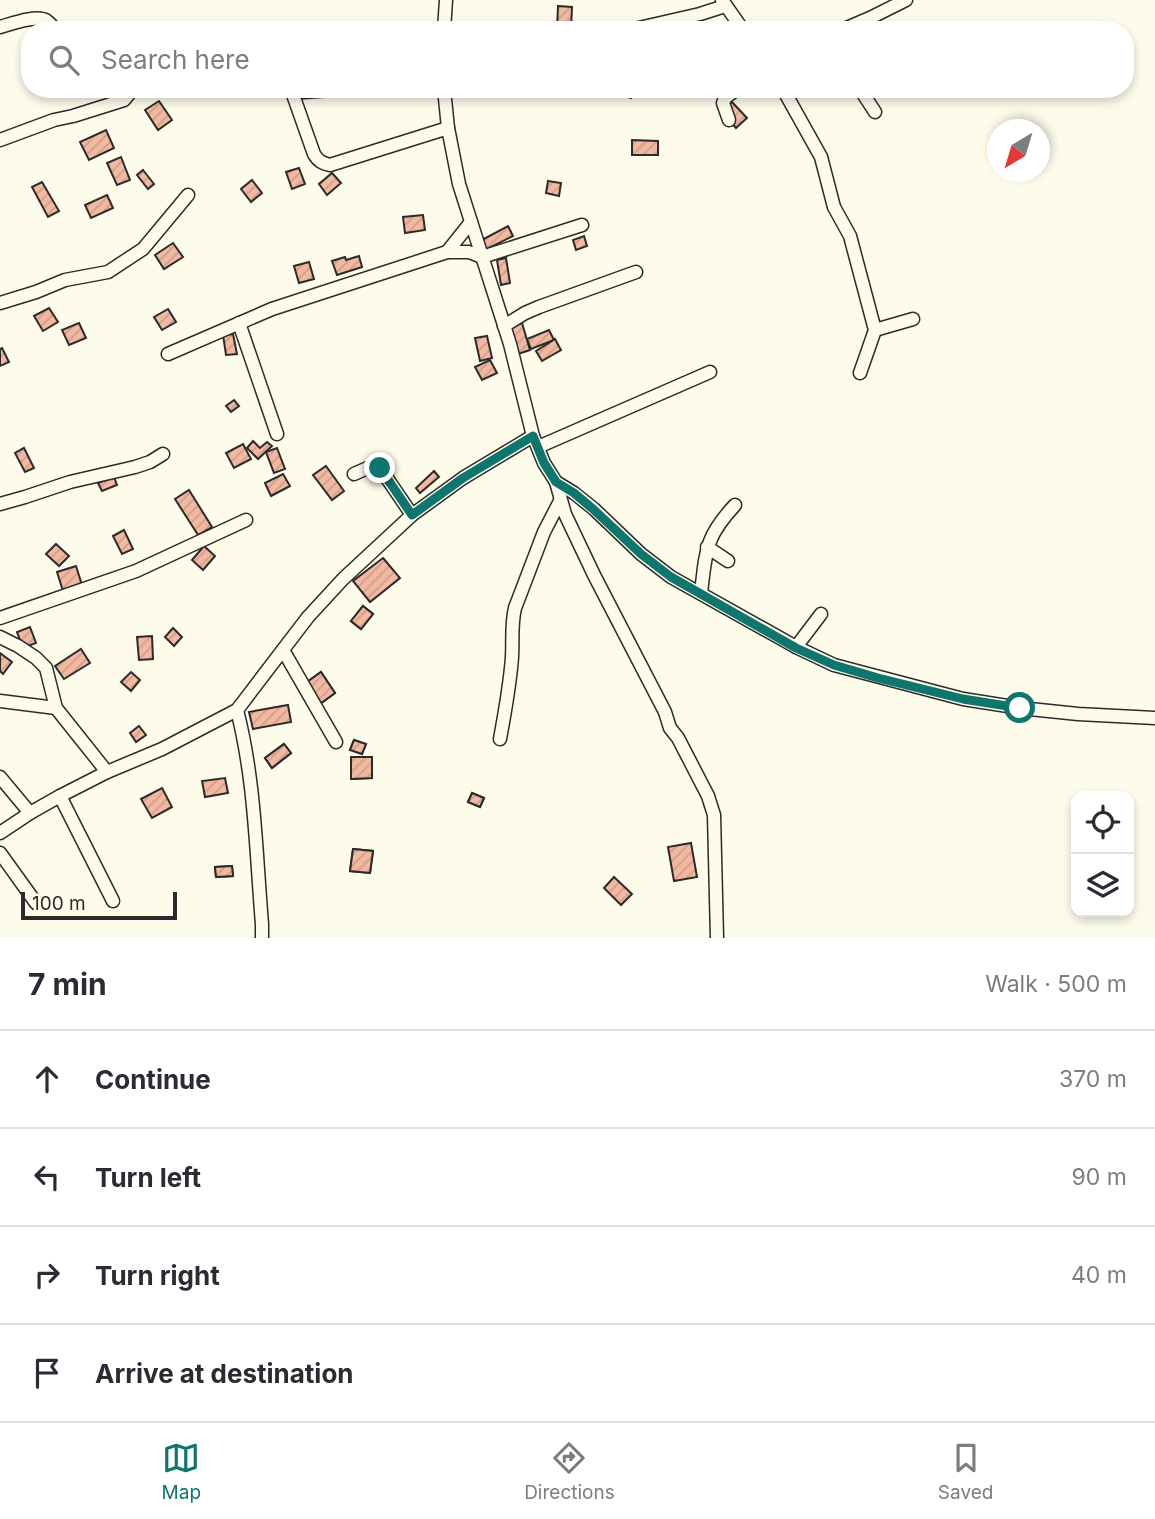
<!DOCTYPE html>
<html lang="en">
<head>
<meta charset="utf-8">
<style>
	:root { --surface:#fff; --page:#f2f2f3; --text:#2b2b33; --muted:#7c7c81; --line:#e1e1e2; --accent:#0f766e }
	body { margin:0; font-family:Inter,sans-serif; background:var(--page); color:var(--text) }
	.controls { position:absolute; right:21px; bottom:21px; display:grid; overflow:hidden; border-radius:14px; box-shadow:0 4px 10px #0003 }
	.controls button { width:63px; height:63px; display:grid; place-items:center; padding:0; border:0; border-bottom:2px solid var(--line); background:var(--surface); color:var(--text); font:35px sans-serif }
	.compass { position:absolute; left:987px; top:119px; width:63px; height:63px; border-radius:50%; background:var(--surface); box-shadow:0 4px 10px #0003; rotate:218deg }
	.scale { position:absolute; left:21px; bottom:18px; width:156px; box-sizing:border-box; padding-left:7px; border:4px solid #2b2b2b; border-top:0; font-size:19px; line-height:24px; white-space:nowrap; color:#2b2b2b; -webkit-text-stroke:5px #fdfbea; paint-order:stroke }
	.stop { position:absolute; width:21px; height:21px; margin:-16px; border:5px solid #0f766e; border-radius:50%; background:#fff }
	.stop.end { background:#0f766e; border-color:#fff; box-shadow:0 2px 7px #0008 }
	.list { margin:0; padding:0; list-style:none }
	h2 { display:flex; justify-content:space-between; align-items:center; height:91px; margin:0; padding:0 28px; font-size:30px }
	h2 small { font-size:23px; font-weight:400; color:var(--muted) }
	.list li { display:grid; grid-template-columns:46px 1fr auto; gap:21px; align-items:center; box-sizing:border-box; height:98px; padding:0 28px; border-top:2px solid var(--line) }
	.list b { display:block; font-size:26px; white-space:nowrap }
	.list em { font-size:23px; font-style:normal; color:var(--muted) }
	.icon { flex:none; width:38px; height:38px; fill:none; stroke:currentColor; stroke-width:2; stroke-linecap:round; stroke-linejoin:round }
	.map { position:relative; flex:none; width:1155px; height:938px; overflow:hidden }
	.search { position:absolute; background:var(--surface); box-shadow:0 4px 10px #0003; left:21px; right:21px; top:21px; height:77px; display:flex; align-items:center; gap:18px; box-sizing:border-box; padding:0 24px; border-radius:28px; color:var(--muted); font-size:26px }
	.sheet { height:483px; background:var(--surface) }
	nav { display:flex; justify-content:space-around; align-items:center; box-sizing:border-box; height:98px; border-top:2px solid var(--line); background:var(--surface); font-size:19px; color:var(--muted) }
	nav a { display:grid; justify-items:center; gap:4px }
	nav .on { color:var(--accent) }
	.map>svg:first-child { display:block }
</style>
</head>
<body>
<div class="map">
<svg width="1155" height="938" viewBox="0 0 1155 938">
	<defs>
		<pattern id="building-hatch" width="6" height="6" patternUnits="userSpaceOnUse" patternTransform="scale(1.75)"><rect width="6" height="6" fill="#f2b8a0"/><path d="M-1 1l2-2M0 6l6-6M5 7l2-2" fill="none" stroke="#d09e8a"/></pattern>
	</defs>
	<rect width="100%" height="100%" fill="#fdfbea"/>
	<g fill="url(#building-hatch)" stroke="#2b2b2b" stroke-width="2">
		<path d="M558,6L572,7L571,30H557Z"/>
		<path d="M297,89H323L324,97L298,99Z"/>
		<path d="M614,89H634L631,98L613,92Z"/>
		<path d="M159,101L172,120L158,130L145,110Z"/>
		<path d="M732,102L747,118L736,128L721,111Z"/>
		<path d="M106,130L114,148L89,160L80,142Z"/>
		<path d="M632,140L658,141V155H632Z"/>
		<path d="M121,157L130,180L117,185L107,163Z"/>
		<path d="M299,168L305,184L292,189L286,172Z"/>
		<path d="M143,170L154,184L148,189L137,175Z"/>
		<path d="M332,173L341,183L327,195L319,184Z"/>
		<path d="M252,180L262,193L251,202L241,189Z"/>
		<path d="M548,181L561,183L559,196L546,193Z"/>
		<path d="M42,182L59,211L48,217L32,187Z"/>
		<path d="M107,195L113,208L91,218L85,205Z"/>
		<path d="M423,215L425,230L405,233L403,217Z"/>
		<path d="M508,226L513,236L485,250L480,241Z"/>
		<path d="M584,236L587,246L576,250L573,240Z"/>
		<path d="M173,243L183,257L164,269L155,255Z"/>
		<path d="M359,256L362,267L337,275L332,261L345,257L346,260Z"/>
		<path d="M506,258L510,283L501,285L497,260Z"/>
		<path d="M309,262L314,279L299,283L294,266Z"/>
		<path d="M49,308L58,322L43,331L34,316Z"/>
		<path d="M168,309L176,322L162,330L154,317Z"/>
		<path d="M79,323L86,338L69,345L62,330Z"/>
		<path d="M522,323L530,350L518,354L509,327Z"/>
		<path d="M549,330L554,340L531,349L527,339Z"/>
		<path d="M233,334L237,354L226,355L223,335Z"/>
		<path d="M487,336L492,358L480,361L475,338Z"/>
		<path d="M555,339L561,350L542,361L536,351Z"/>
		<path d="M2,348L9,362L0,366V349Z"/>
		<path d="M490,360L497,373L482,380L475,367Z"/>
		<path d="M234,400L239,406L231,412L226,406Z"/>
		<path d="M253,441L260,448L267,442L272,446L258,459L247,448Z"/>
		<path d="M243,444L251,459L234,468L226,453Z"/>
		<path d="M24,448L34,468L25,472L15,453Z"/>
		<path d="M277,448L285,469L274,473L266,452Z"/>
		<path d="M326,466L344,491L332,500L313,475Z"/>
		<path d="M434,471L439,477L420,493L416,488Z"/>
		<path d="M283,474L290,486L271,496L265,483Z"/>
		<path d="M114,477L117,485L102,491L98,483Z"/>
		<path d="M189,490L212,527L198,535L175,499Z"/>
		<path d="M124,530L133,549L122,554L113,536Z"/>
		<path d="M56,544L69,556L59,566L46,554Z"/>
		<path d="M204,546L215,556L203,570L192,560Z"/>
		<path d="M383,558L400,578L370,602L353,581Z"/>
		<path d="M76,566L82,585L63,591L57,572Z"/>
		<path d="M363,606L373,614L361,629L351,621Z"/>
		<path d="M363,606L373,614L361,629L351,621Z"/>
		<path d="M30,627L36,643L23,648L17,632Z"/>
		<path d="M173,628L182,637L174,646L165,637Z"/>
		<path d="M152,636L153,659L139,660L137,637Z"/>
		<path d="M81,649L90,663L64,679L55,666Z"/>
		<path d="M0,653L12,662L3,674L0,671Z"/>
		<path d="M131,672L140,680L131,691L121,682Z"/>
		<path d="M321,672L335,693L317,706L303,685Z"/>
		<path d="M321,672L335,693L317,706L303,685Z"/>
		<path d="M288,705L291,722L253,729L249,712Z"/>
		<path d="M139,726L146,735L136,742L130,733Z"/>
		<path d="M354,740L366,744L362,754L350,750Z"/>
		<path d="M354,740L366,744L362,754L350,750Z"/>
		<path d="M284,744L291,753L272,768L265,758Z"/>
		<path d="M284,744L291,753L272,768L265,758Z"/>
		<path d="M351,757H372V778L351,779Z"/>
		<path d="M351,757H372V778L351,779Z"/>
		<path d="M225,778L228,793L205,797L202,781Z"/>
		<path d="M162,788L172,807L152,818L141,799Z"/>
		<path d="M472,793L484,798L480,807L468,802Z"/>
		<path d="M472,793L484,798L480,807L468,802Z"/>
		<path d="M691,843L697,877L674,881L668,847Z"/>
		<path d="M353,849L373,851L370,873L350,871Z"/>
		<path d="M353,849L373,851L370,873L350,871Z"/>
		<path d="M232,866L233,876L216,877L215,867Z"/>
		<path d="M232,866L233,876L216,877L215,867Z"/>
		<path d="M614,877L632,894L621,905L604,888Z"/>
	</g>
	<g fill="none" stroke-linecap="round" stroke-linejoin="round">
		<g stroke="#2b2b2b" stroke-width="15">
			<g id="minor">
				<path d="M722,0L743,30"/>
				<path d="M0,27C11,24 37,14 47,21C49,22 53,27 55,29"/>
				<path d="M444,30L446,0"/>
				<path d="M630,30L700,14L725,6"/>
				<path d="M842,30L870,18L906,0"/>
				<path d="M291,89L314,154C318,161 322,163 330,165L448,128"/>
				<path d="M444,89L448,128L459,184L510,344L533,436L544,463L556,482L574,493L594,509L641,554L671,577L796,647L834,665L963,699L1020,708L1078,714L1155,718"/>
				<path d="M783,89L821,157L834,207L850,236L875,330L860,373"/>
				<path d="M860,89L875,112"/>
				<path d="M729,120L723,103L725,98L737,89"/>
				<path d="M0,140L54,120L73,116L124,100L133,89"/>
				<path d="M447,252L471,222"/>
				<path d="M0,303L36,292L65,280L108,272L143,249L188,195"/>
				<path d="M239,323L277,434"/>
				<path d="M504,326L525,313L539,307L636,272"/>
				<path d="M875,330L913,319"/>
				<path d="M168,354L272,309L447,252H469L482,257L582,225"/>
				<path d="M538,447L710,372"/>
				<path d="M354,474L372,466L380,468L412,515"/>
				<path d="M556,482L565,514L594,575L665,712L670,728L678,738L708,796L714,815L717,938"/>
				<path d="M0,504L25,497L70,482L135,467L150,462L163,454"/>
				<path d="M707,547L728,561"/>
				<path d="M701,593C706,551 705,537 735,505"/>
				<path d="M0,618L136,571L246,520"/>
				<path d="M0,637L18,646L36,658L46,668L56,708L107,772"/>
				<path d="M796,647L821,614"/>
				<path d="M283,650L336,742"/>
				<path d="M0,701L56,708"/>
				<path d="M237,710C255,780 256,853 262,924V938"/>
				<path d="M500,739C505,712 510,685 512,657C513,640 511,624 515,608L544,532L560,501"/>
				<path d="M0,777L30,813"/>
				<path d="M60,796L113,901"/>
				<path d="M0,833L30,813L60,796L107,772L162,749L237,710L308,617L343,579L412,515L463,478L533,436"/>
				<path d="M0,853L36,903"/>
			</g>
		</g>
		<use href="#minor" stroke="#fdfbea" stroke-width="12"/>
	</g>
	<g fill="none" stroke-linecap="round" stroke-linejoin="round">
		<path stroke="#0f766e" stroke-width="9" d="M380,468L412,515L463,478L533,436L544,463L556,482L574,493L593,509L641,554L671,577L796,648L834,665L878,678L963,699L1020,708"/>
	</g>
</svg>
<div class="controls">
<button><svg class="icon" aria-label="locate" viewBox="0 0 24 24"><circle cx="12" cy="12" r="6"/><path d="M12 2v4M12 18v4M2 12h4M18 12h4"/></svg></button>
<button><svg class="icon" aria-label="layers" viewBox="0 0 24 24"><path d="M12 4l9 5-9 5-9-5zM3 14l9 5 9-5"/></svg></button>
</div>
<svg class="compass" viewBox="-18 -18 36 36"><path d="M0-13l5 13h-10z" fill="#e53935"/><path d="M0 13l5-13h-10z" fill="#7c7c81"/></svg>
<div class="scale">100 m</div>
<div class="stop" style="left:1020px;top:708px"></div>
<div class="stop end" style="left:380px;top:468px"></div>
<div class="search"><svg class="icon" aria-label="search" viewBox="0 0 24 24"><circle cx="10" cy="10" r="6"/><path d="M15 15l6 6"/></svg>Search here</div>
</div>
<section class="sheet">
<h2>7 min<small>Walk · 500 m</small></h2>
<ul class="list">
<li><svg class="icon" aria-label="ahead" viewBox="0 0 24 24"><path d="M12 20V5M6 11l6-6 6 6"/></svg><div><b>Continue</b></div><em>370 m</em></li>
<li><svg class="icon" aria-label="left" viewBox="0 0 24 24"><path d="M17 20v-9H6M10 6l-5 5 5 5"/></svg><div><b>Turn left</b></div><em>90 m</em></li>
<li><svg class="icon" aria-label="right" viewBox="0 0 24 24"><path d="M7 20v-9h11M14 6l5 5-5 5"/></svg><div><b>Turn right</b></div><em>40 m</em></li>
<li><svg class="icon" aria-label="arrive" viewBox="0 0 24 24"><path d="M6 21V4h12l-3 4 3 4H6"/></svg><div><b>Arrive at destination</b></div></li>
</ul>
</section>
<nav>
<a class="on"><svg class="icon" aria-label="map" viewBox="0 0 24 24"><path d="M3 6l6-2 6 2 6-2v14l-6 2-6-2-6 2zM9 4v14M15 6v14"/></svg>Map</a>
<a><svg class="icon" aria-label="directions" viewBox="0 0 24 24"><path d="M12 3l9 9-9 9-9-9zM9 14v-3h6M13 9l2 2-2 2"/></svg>Directions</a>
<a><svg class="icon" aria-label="saved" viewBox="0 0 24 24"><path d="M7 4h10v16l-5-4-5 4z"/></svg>Saved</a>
</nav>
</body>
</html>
